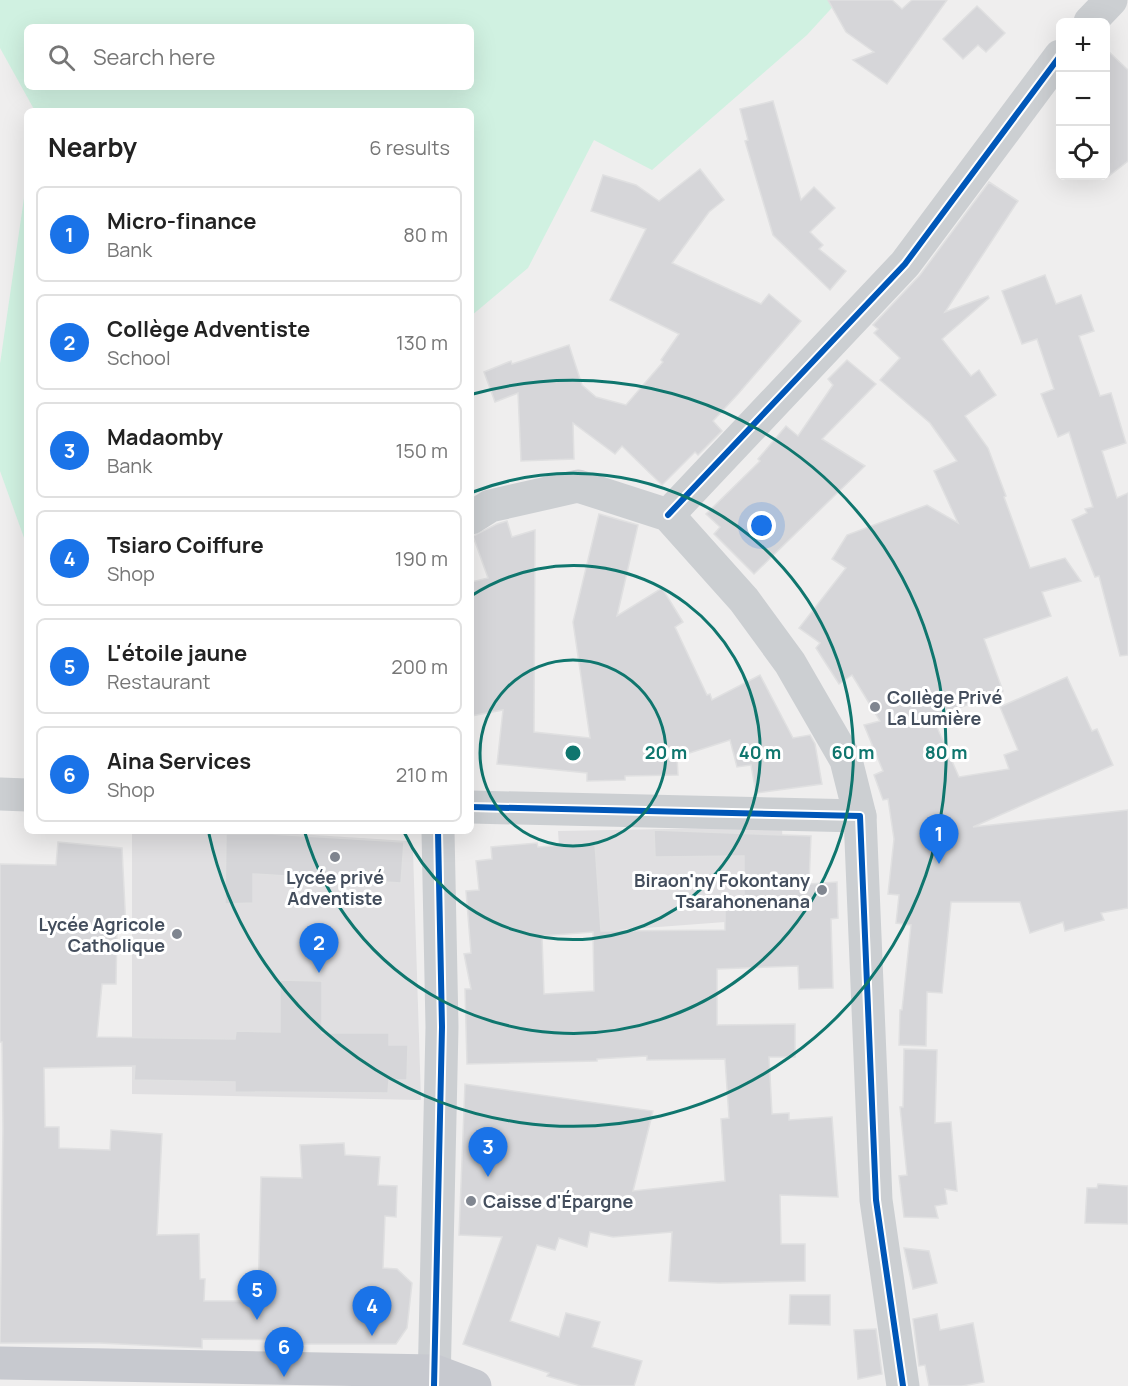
<!DOCTYPE html>
<html lang="en">
<head>
<meta charset="utf-8">
<style>
	:root { --surface:#fff; --page:#f6f6f6; --text:#222; --muted:#767676; --line:#e0e0e0; --accent:#1a73e8 }
	body { margin:0; font-family:Manrope,sans-serif; background:var(--page); color:var(--text) }
	.controls { position:absolute; right:18px; top:18px; display:grid; overflow:hidden; border-radius:9px; box-shadow:0 6px 24px #0002 }
	.controls button { width:54px; height:54px; display:grid; place-items:center; padding:0; border:0; border-bottom:2px solid var(--line); background:var(--surface); color:var(--text); font:30px sans-serif }
	.you { position:absolute; left:762px; top:526px; width:21px; height:21px; margin:-15px; border:4px solid #fff; border-radius:50%; background:#1a73e8; box-shadow:0 0 0 9px #1a73e833 }
	.badge { display:grid; place-items:center; width:39px; height:39px; border-radius:50%; background:var(--accent); color:#fff; font-size:20px; font-weight:700 }
	.pin { position:absolute; translate:-50% -50px; filter:drop-shadow(0 2px 3px #0008) }
	.pin::after { content:''; position:absolute; top:32px; width:21px; height:18px; background:inherit; clip-path:polygon(0 0,100% 0,50% 100%) }
	.list { margin:0; padding:0; list-style:none }
	h2 { display:flex; justify-content:space-between; align-items:center; height:78px; margin:0; padding:0 24px; font-size:26px }
	h2 small { font-size:20px; font-weight:400; color:var(--muted) }
	.list li { display:grid; grid-template-columns:39px 1fr auto; gap:18px; align-items:center; box-sizing:border-box; height:96px; margin:0 12px 12px; padding:0 12px; border:2px solid var(--line); border-radius:9px }
	.list b { display:block; font-size:22px; white-space:nowrap }
	.list p { margin:0; font-size:20px; white-space:nowrap; color:var(--muted) }
	.list em { font-size:20px; font-style:normal; color:var(--muted) }
	.icon { flex:none; width:33px; height:33px; fill:none; stroke:currentColor; stroke-width:2; stroke-linecap:round; stroke-linejoin:round }
	.map { position:relative; flex:none; width:1128px; height:1386px; overflow:hidden }
	.search { position:absolute; background:var(--surface); box-shadow:0 6px 24px #0002; left:24px; top:24px; width:450px; height:66px; display:flex; align-items:center; gap:15px; box-sizing:border-box; padding:0 21px; border-radius:9px; color:var(--muted); font-size:22px }
	.panel { position:absolute; background:var(--surface); box-shadow:0 6px 24px #0002; left:24px; top:108px; width:450px; height:726px; border-radius:9px }
	.map>svg:first-child { display:block }
</style>
</head>
<body>
<div class="map">
<svg width="1128" height="1386" viewBox="0 0 1128 1386">
	<rect width="100%" height="100%" fill="#efeeee"/>
	<g fill="#e0dfe1">
		<path d="M782,827L786,932L725,922L565,934L558,831Z"/>
		<path d="M132,831H249L408,841L413,851L421,1100L132,1094Z"/>
	</g>
	<g fill="#d0f1e1" fill-rule="evenodd">
		<path d="M0,0H839L807,35L652,170L594,140L528,268L471,316V111H35L0,48ZM27,27H471V87H27Z"/>
		<path d="M27,177V546L0,471V364Z"/>
	</g>
	<g fill="#d6d6d9" stroke="#e0e0e1" stroke-width="1.5" fill-rule="evenodd">
		<path d="M828,0H892L902,9L912,0H947L887,84L853,60L874,52L846,32Z"/>
		<path d="M977,6L1005,33L986,52L978,45L963,59L943,39Z"/>
		<path d="M1107,50L1128,70V161L1109,176L1106,171Z"/>
		<path d="M773,101L801,200L814,187L835,208L810,232L823,245L819,249L846,271L830,290L773,235L745,141L748,140L740,109Z"/>
		<path d="M700,169L724,200L709,212L672,263L761,304L769,294L801,321L738,394L713,421L722,431L698,455L695,452L662,485L622,446L615,454L573,423L574,459L521,461L518,393L495,402L484,372L511,361L512,364L569,345L582,385L596,397L626,405L663,362L661,360L679,334L610,300L646,229L591,211L603,175L636,185L659,201Z"/>
		<path d="M989,182L1018,201L945,312L988,296L989,298L942,339L971,376L979,370L996,395L965,416L988,448L1006,496L1004,497L1030,568L1065,558L1081,581L1042,592L1051,616L984,639L1003,691L933,718L959,777L1009,769L1004,755L1018,750L1000,707L1067,677L1092,731L1097,729L1113,765L973,827L1128,810V908L1101,913L1104,920L1065,931L1063,922L1030,933L1020,902H951L942,993L927,992L926,1046L899,1045L900,1010H902L911,925L896,923L899,895L888,894L894,839L888,799L883,800L874,775L883,771L864,725L880,721L852,675L839,684L816,648L820,643L799,628L846,568L832,559L847,535L927,505L958,523L934,471L957,461L930,423L880,380L900,358L874,333L878,329L873,325L920,275Z"/>
		<path d="M1045,275L1056,304L1081,295L1094,331L1079,336L1100,396L1111,393L1126,443L1102,451L1117,498L1128,493V655L1120,656L1099,576L1095,577L1072,520L1087,513L1085,509L1093,507L1069,432L1058,437L1041,394L1054,389L1037,339L1022,344L1002,291Z"/>
		<path d="M847,360L876,384L822,439L865,466L754,574L714,534L720,527L706,514L760,461L758,459L786,426L798,436L833,385L828,379Z"/>
		<path d="M599,514L638,525L617,616L662,588L683,622L675,627L707,695L710,694L712,700L760,675L793,738L810,735L815,744L822,784L756,793L751,765L737,767L730,740L677,757L678,775L625,776V780L587,781V773L497,764L503,710L471,716V582L488,578L473,536L497,524L507,521L512,537L535,530L534,732L590,738L573,622Z"/>
		<path d="M654,830L811,836L809,884L837,882L838,918L831,919L833,988L799,989L798,966L717,969V1025L795,1024V1057H769L772,1114L789,1113V1120L832,1117L838,1197L780,1195L781,1244H805V1281L719,1283L669,1281L672,1232L613,1237L590,1232L587,1247L559,1238L555,1250L537,1245L510,1321L559,1337L566,1313L600,1322L592,1347L642,1361L634,1386H581L547,1376L549,1373L463,1344L502,1237L459,1235L465,1084L653,1111L633,1191L725,1181L721,1119L729,1118L725,1059L647,1060V1056L597,1059V1061L467,1064L465,989H471L464,954L471,953L466,891L479,890L476,861L492,859L491,847L537,843L538,847L595,843L601,931L725,930V903L744,902V856L655,857ZM593,932L594,991L544,994L542,936Z"/>
		<path d="M226,834H271L404,842L401,883L253,874V903L225,904Z"/>
		<path d="M58,842L122,848L126,928H117L116,984H102L97,1037L235,1039L236,1031L280,1032V980L322,981V1033H389V1045H408L407,1080H389L388,1093L235,1092V1082L134,1080L135,1066L44,1068L45,1127H59V1148L110,1150L111,1130L162,1134L157,1235L199,1234L200,1279H205L204,1301H258L261,1177L302,1178L300,1145L344,1143L345,1155L380,1157L378,1185L397,1186L396,1217L385,1216L383,1268L397,1269L412,1283L407,1328L396,1344H294V1340L202,1339V1348L99,1343H0L3,1128L2,1042H0V864L56,865Z"/>
		<path d="M904,1049L937,1050L935,1123L951,1122L957,1191L945,1189L947,1204L935,1206L938,1218L904,1217L899,1176L907,1175L900,1107H903Z"/>
		<path d="M1098,1184L1128,1186V1224L1085,1223L1087,1188H1097Z"/>
		<path d="M904,1248L929,1251L937,1283L913,1289Z"/>
		<path d="M790,1295H830V1325L789,1324Z"/>
		<path d="M937,1314L940,1330L973,1323L984,1382L962,1386H929L925,1365L919,1366L913,1319Z"/>
		<path d="M876,1329L882,1374L858,1379L854,1330Z"/>
	</g>
	<g fill="none" stroke-linecap="round" stroke-linejoin="round">
		<g stroke="#cccfd2" stroke-width="33">
			<path d="M1090,22L1111,0"/>
			<path d="M668,515L905,264L1060,56"/>
			<path d="M471,518L490,506L578,486L668,515L744,600L790,663L846,760L860,816"/>
			<path d="M0,794L27,795"/>
			<path d="M471,807L860,816L876,1200L903,1386"/>
			<path d="M434,1386L442,1027L438,831"/>
		</g>
		<path stroke="#c7c9cf" stroke-width="33" d="M0,1363L435,1371L475,1386"/>
		<g stroke="#fff" stroke-width="10">
			<g id="cycleway">
				<path d="M668,515L905,264L1060,56"/>
				<path d="M471,807L860,816L876,1200L903,1386"/>
				<path d="M434,1386L442,1027L438,831"/>
			</g>
		</g>
		<use href="#cycleway" stroke="#0057b8" stroke-width="6"/>
	</g>
	<g fill="none" stroke="#0f766e" stroke-width="3">
		<circle cx="573" cy="753" r="93"/>
		<path d="M471 596A187 187 0 1 1 404 832"/>
		<path d="M473 492A280 280 0 1 1 305 833"/>
		<path d="M473 394A373 373 0 1 1 209 834"/>
	</g>
	<g fill="#808690" stroke="#fff" stroke-width="2">
		<circle cx="875" cy="707" r="6"/>
		<circle cx="335" cy="857" r="6"/>
		<circle cx="822" cy="890" r="6"/>
		<circle cx="177" cy="934" r="6"/>
		<circle cx="471" cy="1201" r="6"/>
	</g>
	<g text-anchor="middle" dominant-baseline="central" stroke-width="6" stroke-linejoin="round" paint-order="stroke">
		<g font-size="18" font-weight="bold" fill="#444e5d" stroke="#fff" text-anchor="start">
			<text x="887" y="697">Collège Privé<tspan x="887" dy="21">La Lumière</tspan></text>
			<text x="335" y="877" text-anchor="middle">Lycée privé<tspan x="335" dy="21">Adventiste</tspan></text>
			<text x="810" y="880" text-anchor="end">Biraon'ny Fokontany<tspan x="810" dy="21">Tsarahonenana</tspan></text>
			<text x="165" y="924" text-anchor="end">Lycée Agricole<tspan x="165" dy="21">Catholique</tspan></text>
			<text x="483" y="1201">Caisse d'Épargne</text>
		</g>
	</g>
	<circle cx="573" cy="753" r="9" fill="#0f766e" stroke="#fff" stroke-width="3"/>
	<g font-size="18" text-anchor="middle" font-weight="bold" fill="#0f766e" stroke="#fff" stroke-width="6" stroke-linejoin="round" paint-order="stroke">
		<text x="666" y="759">20 m</text>
		<text x="760" y="759">40 m</text>
		<text x="853" y="759">60 m</text>
		<text x="946" y="759">80 m</text>
	</g>
</svg>
<div class="controls">
<button>+</button>
<button>−</button>
<button><svg class="icon" aria-label="locate" viewBox="0 0 24 24"><circle cx="12" cy="12" r="6"/><path d="M12 2v4M12 18v4M2 12h4M18 12h4"/></svg></button>
</div>
<div class="you"></div>
<div class="pin badge" style="left:939px;top:864px">1</div>
<div class="pin badge" style="left:319px;top:973px">2</div>
<div class="pin badge" style="left:488px;top:1177px">3</div>
<div class="pin badge" style="left:372px;top:1336px">4</div>
<div class="pin badge" style="left:257px;top:1320px">5</div>
<div class="pin badge" style="left:284px;top:1377px">6</div>
<div class="search"><svg class="icon" aria-label="search" viewBox="0 0 24 24"><circle cx="10" cy="10" r="6"/><path d="M15 15l6 6"/></svg>Search here</div>
<section class="panel">
<h2>Nearby<small>6 results</small></h2>
<ul class="list">
<li><span class="badge">1</span><div><b>Micro-finance</b><p>Bank</p></div><em>80 m</em></li>
<li><span class="badge">2</span><div><b>Collège Adventiste</b><p>School</p></div><em>130 m</em></li>
<li><span class="badge">3</span><div><b>Madaomby</b><p>Bank</p></div><em>150 m</em></li>
<li><span class="badge">4</span><div><b>Tsiaro Coiffure</b><p>Shop</p></div><em>190 m</em></li>
<li><span class="badge">5</span><div><b>L'étoile jaune</b><p>Restaurant</p></div><em>200 m</em></li>
<li><span class="badge">6</span><div><b>Aina Services</b><p>Shop</p></div><em>210 m</em></li>
</ul>
</section>
</div>
</body>
</html>
